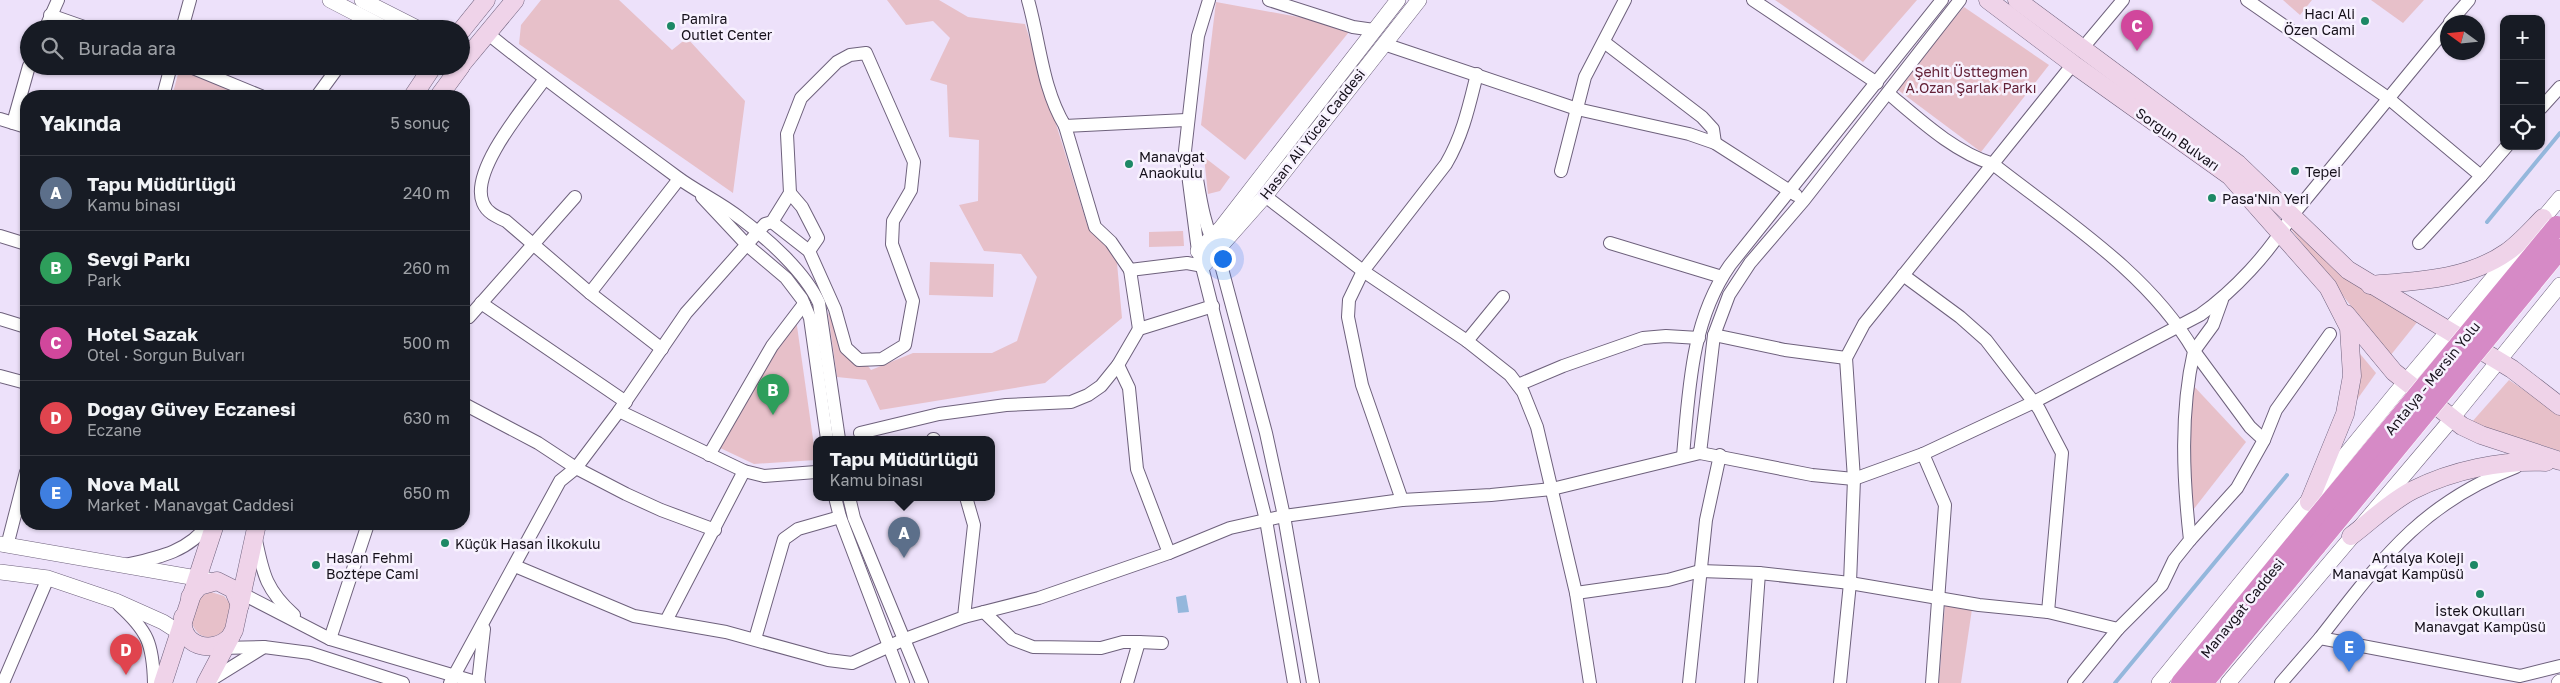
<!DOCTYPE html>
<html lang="tr">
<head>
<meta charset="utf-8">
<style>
	:root { --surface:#171b24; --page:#242831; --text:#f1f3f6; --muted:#9ea1a6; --line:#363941; --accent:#1d8865 }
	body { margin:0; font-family:"Golos Text",sans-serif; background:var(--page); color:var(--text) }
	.controls { position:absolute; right:15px; top:15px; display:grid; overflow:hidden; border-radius:10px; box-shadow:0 1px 4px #0004 }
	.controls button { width:45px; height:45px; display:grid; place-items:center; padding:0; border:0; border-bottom:1px solid var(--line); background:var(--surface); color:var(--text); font:25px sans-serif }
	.compass { position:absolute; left:2440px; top:15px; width:45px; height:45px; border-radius:50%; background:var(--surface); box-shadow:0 1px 4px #0004; rotate:285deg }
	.you { position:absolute; left:1222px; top:258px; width:18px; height:18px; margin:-12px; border:4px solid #fff; border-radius:50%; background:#1a73e8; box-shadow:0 0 0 8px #1a73e833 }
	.badge { display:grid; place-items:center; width:32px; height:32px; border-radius:50%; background:var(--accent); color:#fff; font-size:16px; font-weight:700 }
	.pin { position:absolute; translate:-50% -41px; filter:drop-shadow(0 1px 2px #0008) }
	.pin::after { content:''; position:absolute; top:26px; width:18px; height:15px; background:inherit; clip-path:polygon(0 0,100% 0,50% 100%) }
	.popup { position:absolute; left:813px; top:436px; width:182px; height:65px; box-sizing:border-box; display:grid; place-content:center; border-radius:10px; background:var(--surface); filter:drop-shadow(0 1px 4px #0005); font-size:16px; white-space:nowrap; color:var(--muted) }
	.popup b { font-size:19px; color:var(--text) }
	.popup::after { content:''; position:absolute; left:50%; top:100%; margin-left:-10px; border:10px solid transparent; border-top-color:var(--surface) }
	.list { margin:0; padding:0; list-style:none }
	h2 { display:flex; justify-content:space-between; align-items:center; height:65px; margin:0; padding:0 20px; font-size:21px }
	h2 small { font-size:16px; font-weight:400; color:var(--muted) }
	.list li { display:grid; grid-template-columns:32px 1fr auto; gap:15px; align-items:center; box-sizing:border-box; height:75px; padding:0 20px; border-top:1px solid var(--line) }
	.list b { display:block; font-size:19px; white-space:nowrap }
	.list p { margin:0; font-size:16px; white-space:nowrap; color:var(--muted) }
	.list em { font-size:16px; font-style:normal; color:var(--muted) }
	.icon { flex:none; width:28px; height:28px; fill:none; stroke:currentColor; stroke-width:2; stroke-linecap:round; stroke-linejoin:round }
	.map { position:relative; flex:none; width:2560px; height:683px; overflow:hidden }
	.search { position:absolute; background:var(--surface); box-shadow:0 1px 4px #0004; left:20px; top:20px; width:450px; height:55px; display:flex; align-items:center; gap:12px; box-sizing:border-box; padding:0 18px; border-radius:28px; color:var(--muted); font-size:19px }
	.panel { position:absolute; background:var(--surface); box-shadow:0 1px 4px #0004; left:20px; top:90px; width:450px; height:440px; border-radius:20px }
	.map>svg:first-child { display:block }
</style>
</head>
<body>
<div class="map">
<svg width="2560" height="683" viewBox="0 0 2560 683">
	<rect width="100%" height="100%" fill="#ede1fa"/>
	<g fill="#e7c0c9">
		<path d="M541,0H619L672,50L687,38L745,101L733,193L519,44L521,25Z"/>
		<path d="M887,0H939L968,17L1025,24L1087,224L1116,252L1122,318L1045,383L880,410L866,380L837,377L828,313L871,370L913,353H992L1017,341L1037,277L1021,254L984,251L959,205L978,201L979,140L949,137L947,85L930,80L950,38L933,21L906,25Z"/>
		<path d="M1775,0H1917L1863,62Z"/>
		<path d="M2283,0H2312L2300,15Z"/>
		<path d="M2371,0H2424L2403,23Z"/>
		<path d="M1216,2L1353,27L1245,160L1201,125Z"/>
		<path d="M1964,7L2049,65L1981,152L1894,87Z"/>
		<path d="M180,67L247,96H172Z"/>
		<path d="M1204,157L1230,177L1220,191L1208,194Z"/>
		<path d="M2287,224L2418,321L2390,356Z"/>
		<path d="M1183,231L1184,246L1149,247V232Z"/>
		<path d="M930,262L994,264L993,297L929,295Z"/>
		<path d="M796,319L816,460L754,464L716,446Z"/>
		<path d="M2356,349L2376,373L2351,408Z"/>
		<path d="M2509,380L2560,414V451L2471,423Z"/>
		<path d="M2190,382L2246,442L2186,519Z"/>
		<path d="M211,592L224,596L232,606L227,630C211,640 198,641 191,621L199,597Z"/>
		<path d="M1945,604L1972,609L1961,683H1939Z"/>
	</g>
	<path fill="#94b7dc" d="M1186,595L1189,612L1178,613L1176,597Z"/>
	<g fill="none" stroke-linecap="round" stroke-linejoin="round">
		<g stroke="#94b7dc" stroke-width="4">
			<path d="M2487,222L2560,133"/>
			<path d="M2115,683L2287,475"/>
		</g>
		<g stroke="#6e617c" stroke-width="14">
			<g id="minor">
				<path d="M1028,0C1040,42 1042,88 1065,126L1186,120"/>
				<path d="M1209,0L1198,36L1185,151L1198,251L1266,520L1294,683"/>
				<path d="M1269,0L1353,27L1374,30"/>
				<path d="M1753,0L1877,83"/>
				<path d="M2247,0L2388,98L2481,176L2507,146"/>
				<path d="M50,15L90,29"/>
				<path d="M2450,22L2469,0"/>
				<path d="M45,29L58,0"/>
				<path d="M182,29L190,0"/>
				<path d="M487,33C549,83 613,130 677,177C697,192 720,202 740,218C768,239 805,272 819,303L839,439"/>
				<path d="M1604,42L1702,117L1713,129L1715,143"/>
				<path d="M1384,44L1577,109L1689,134L1715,143L1796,195"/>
				<path d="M2081,50L2123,0"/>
				<path d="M188,66L261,96"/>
				<path d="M544,80C526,105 469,171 483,203C487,213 497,217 506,221L590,293L662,349"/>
				<path d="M1889,94C1920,120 1954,152 1993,164C2063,219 2149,273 2194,351C2180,412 2183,478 2190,540L2174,560L2162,585L2118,629L2074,683"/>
				<path d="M163,96L171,66"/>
				<path d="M317,96L339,66"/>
				<path d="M2541,108L2560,87"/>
				<path d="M0,119L26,127"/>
				<path d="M13,123L29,66"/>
				<path d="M1065,126L1095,227L1111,242L1130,270"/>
				<path d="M1561,171L1585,77L1625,0"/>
				<path d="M1197,179C1201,203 1205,228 1217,250L1266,433L1284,516L1313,683"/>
				<path d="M790,193L802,207L818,238L809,251"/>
				<path d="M1265,196L1363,271L1467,341L1503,297"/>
				<path d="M702,197L747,245L786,278L802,299L810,318L827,439"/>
				<path d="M0,236L26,244"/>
				<path d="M1610,243L1722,277"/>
				<path d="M2419,243L2481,176"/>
				<path d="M1903,275L1960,317L1986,340L2039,409L2062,453L2048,612"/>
				<path d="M590,293L679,179"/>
				<path d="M2222,300L2213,325L2194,351L2250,427L2264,440"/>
				<path d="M481,303L626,402"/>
				<path d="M464,314L469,317L575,197"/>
				<path d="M0,319L26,327"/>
				<path d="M1139,329L1130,270L1187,263L1203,266"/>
				<path d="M1714,335L1785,350L1846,358"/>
				<path d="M1467,341L1510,375L1523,392L1537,427L1576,593L1590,683"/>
				<path d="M1118,365L1129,388L1137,469L1169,553"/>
				<path d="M0,376L26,383"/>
				<path d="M1518,385L1563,366L1643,338L1666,336L1699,338"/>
				<path d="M464,404L538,443L576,468L626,494L661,510L715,530"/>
				<path d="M619,411L744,471L764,476L816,472"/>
				<path d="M860,433L939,414L1006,405L1071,402L1088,395L1101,386L1118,365L1139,329L1213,306"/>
				<path d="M933,439H934"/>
				<path d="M1700,453L1714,335L1729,295L1750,263L1804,200L1960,0"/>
				<path d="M1923,454L1945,505L1932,683"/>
				<path d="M709,455L772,346L804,304"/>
				<path d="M1683,456C1689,389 1691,321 1730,265L1942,0"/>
				<path d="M2516,467C2420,504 2381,560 2320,638L2520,676L2560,666"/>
				<path d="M835,497L840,517L903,683"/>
				<path d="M849,497L854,518L922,683"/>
				<path d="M1402,500L1362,385L1348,317L1349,300L1363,271L1446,164C1463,135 1469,106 1477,74"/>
				<path d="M256,540C263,575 267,591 294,615"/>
				<path d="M2190,540L2237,488L2264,440L2276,410L2330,334"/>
				<path d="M7,546L26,472"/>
				<path d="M125,565C156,558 189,552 208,524"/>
				<path d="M515,566L634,616L726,632L828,660L852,663L905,639L964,617L974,525L966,497"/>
				<path d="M235,590L330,639L479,683"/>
				<path d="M1576,593L1668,580L1700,571L1759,573L1850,583L1979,605L2048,612L2118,629"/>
				<path d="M119,605C148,631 153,644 154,683"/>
				<path d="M984,612L1012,639L1033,647L1101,648L1123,642H1139L1127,683"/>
				<path d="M964,617L1039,598L1169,553L1230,528L1284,516L1402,500L1491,495L1552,489L1700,453L1812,475L1854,479L1923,454L2034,402L2200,315C2235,290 2268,254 2291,217L2448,26"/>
				<path d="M666,621L744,471"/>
				<path d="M330,639L368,524"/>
				<path d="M755,639L784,539L798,529L840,517"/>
				<path d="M1139,642L1162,643"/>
				<path d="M218,648L264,647L310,653L403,683"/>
				<path d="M3,683L48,578"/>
				<path d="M206,683L264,647"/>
				<path d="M450,683L560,481L576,468L619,411L686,313L765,224L772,222L790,193L787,134L801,98L837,62L850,55L866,53L914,162L911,190L893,221L892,244L913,301L905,345L882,359L859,360L846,348L835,309L809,251L772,222"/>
				<path d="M478,683L484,629"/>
				<path d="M1689,683L1706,520L1720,455"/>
				<path d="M1751,683L1759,573"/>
				<path d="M1840,683L1850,583L1854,479L1846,358L1864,324L2073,64"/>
				<path d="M2281,683L2320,638"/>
			</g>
		</g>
		<g stroke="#6e617c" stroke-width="16">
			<g id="tertiary">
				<path d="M330,0L386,29"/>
				<path d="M362,0L419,29"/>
				<path d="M2535,228L2560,198"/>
				<path d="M1198,251L1221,228L1398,0"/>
				<path d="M1203,266L1265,196L1419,0"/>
				<path d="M0,544L208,580"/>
				<path d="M0,572L48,578L116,601L163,622L188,638"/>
				<path d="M2159,683L2396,393L2519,247"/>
				<path d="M2228,683L2445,427L2560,285"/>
				<path d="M2559,683L2560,682"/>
			</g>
		</g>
		<g stroke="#6e617c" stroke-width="19">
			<g id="secondary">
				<path d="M1988,0L2073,64L2230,176L2328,287L2349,328L2352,376L2345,414L2309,502"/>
				<path d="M2017,0L2238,164L2348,270L2512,369L2560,406"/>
				<path d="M461,31L486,0"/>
				<path d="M461,65L515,0"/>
				<path d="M413,96L433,66"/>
				<path d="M439,96L461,66"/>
				<path d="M2370,285C2417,281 2467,280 2507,252C2520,243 2532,229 2543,218"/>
				<path d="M2346,314L2394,372L2462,426L2481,435L2560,461"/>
				<path d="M2351,536C2371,521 2391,501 2413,490C2453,470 2501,460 2546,462"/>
				<path d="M190,597L199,586L217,581L233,589L240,605"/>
				<path d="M183,617C179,646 213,656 231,636"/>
				<path d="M163,683L215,524"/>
				<path d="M206,683L234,630L257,524"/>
			</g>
		</g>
		<g stroke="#fff" stroke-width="21">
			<g id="trunk">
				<path d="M2181,683L2304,533"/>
				<path d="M2203,683L2317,545"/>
			</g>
		</g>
		<use href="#minor" stroke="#fff" stroke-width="12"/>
		<use href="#tertiary" stroke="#fff" stroke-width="15"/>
		<use href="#secondary" stroke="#efd3e9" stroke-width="18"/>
		<use href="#trunk" stroke="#d68ac6" stroke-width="20"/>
		<g stroke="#fff" stroke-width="21" stroke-linecap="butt">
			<g id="trunk-bridge">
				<path d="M2304,533L2557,226"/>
				<path d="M2317,545L2560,249"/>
			</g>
		</g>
		<use href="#trunk-bridge" stroke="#d68ac6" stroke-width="20"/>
	</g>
	<g fill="#1d8865" stroke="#f7f1fe" stroke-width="2">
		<circle cx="2365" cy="21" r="5"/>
		<circle cx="671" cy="26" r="5"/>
		<circle cx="1129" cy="164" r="5"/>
		<circle cx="2295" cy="171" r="5"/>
		<circle cx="2212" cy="198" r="5"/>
		<circle cx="445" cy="543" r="5"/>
		<circle cx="316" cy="565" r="5"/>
		<circle cx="2474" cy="565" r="5"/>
		<circle cx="2480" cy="594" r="5"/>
	</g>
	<g text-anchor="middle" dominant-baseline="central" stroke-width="5" stroke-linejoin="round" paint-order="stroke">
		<g font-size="14" fill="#15101a" stroke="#f7f1fe" text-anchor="start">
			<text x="2355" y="13" text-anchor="end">Hacı Ali<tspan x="2355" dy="16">Özen Cami</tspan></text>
			<text x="681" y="18">Pamira<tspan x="681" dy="16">Outlet Center</tspan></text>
			<text x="1139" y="156">Manavgat<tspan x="1139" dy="16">Anaokulu</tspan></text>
			<text x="2305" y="171">Tepei</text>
			<text x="2222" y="198">Pasa'Nin Yeri</text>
			<text x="455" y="543">Küçük Hasan İlkokulu</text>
			<text x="326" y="557">Hasan Fehmi<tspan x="326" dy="16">Boztepe Cami</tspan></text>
			<text x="2464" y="557" text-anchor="end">Antalya Koleji<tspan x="2464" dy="16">Manavgat Kampüsü</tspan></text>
			<text x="2480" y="610" text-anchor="middle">İstek Okulları<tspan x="2480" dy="16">Manavgat Kampüsü</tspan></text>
		</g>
		<g font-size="14" fill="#642237" stroke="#f7f1fe">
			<text x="1971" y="71">Şehit Üstteğmen<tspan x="1971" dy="16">A.Ozan Şarlak Parkı</tspan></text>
		</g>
		<g font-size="14" fill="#15101a" stroke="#f7f1fe">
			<text transform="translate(1312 134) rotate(-52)">Hasan Ali Yücel Caddesi</text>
			<text transform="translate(2178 139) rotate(35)">Sorgun Bulvarı</text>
			<text transform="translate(2432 378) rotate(-51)">Antalya - Mersin Yolu</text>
			<text transform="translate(2242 608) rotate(-51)">Manavgat Caddesi</text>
		</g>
	</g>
</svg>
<div class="controls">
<button>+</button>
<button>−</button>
<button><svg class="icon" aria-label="locate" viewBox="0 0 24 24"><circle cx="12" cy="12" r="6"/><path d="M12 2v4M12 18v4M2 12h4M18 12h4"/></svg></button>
</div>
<svg class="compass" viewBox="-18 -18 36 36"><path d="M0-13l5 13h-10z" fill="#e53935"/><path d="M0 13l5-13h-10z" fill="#9ea1a6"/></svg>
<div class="you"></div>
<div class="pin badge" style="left:904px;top:558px;background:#5c6f8a">A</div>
<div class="popup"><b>Tapu Müdürlüğü</b>Kamu binası</div>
<div class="pin badge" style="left:773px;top:415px;background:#2e9e5b">B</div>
<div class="pin badge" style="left:2137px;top:51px;background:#d1479c">C</div>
<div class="pin badge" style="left:126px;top:675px;background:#e0444e">D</div>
<div class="pin badge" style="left:2349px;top:672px;background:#3f7fe0">E</div>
<div class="search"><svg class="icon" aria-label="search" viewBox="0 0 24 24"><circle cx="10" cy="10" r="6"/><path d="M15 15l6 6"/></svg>Burada ara</div>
<section class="panel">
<h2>Yakında<small>5 sonuç</small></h2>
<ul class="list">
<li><span class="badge" style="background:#5c6f8a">A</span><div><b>Tapu Müdürlüğü</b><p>Kamu binası</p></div><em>240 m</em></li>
<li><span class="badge" style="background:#2e9e5b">B</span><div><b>Sevgi Parkı</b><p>Park</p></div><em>260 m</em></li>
<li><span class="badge" style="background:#d1479c">C</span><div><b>Hotel Sazak</b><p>Otel · Sorgun Bulvarı</p></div><em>500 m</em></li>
<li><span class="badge" style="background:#e0444e">D</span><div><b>Doğay Güvey Eczanesi</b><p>Eczane</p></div><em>630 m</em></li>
<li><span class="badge" style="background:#3f7fe0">E</span><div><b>Nova Mall</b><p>Market · Manavgat Caddesi</p></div><em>650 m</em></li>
</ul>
</section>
</div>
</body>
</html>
